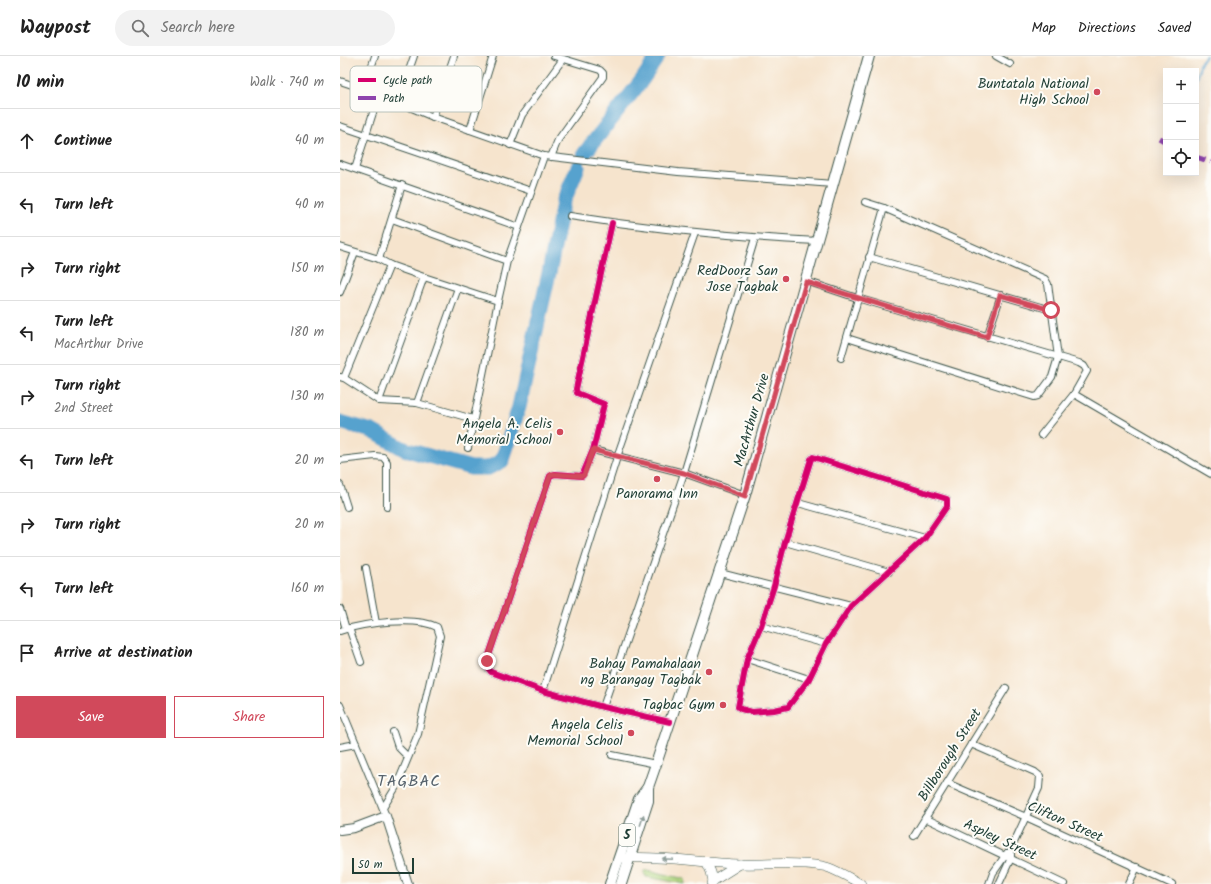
<!DOCTYPE html>
<html lang="en">
<head>
<meta charset="utf-8">
<style>
	:root { --surface:#fff; --page:#f2f2f2; --text:#222; --muted:#767676; --line:#e0e0e0; --accent:#d1495b }
	body { margin:0; font-family:Kalam,sans-serif; background:var(--page); color:var(--text) }
	.controls { position:absolute; right:12px; top:12px; display:grid; overflow:hidden; border-radius:0px; box-shadow:0 4px 16px #0002 }
	.controls button { width:36px; height:36px; display:grid; place-items:center; padding:0; border:0; border-bottom:1px solid var(--line); background:var(--surface); color:var(--text); font:20px sans-serif }
	.scale { position:absolute; left:12px; bottom:10px; width:62px; box-sizing:border-box; padding-left:4px; border:2px solid #1f3d34; border-top:0; font-size:11px; line-height:14px; white-space:nowrap; color:#1f3d34; -webkit-text-stroke:3px #fdfcf7; paint-order:stroke }
	.stop { position:absolute; width:12px; height:12px; margin:-9px; border:3px solid #d1495b; border-radius:50%; background:#fff }
	.stop.end { background:#d1495b; border-color:#fff; box-shadow:0 1px 4px #0008 }
	.list { margin:0; padding:0; list-style:none }
	h2 { display:flex; justify-content:space-between; align-items:center; height:52px; margin:0; padding:0 16px; font-size:17px }
	h2 small { font-size:13px; font-weight:400; color:var(--muted) }
	.list li { display:grid; grid-template-columns:26px 1fr auto; gap:12px; align-items:center; box-sizing:border-box; height:64px; padding:0 16px; border-top:1px solid var(--line) }
	.list b { display:block; font-size:15px; white-space:nowrap }
	.list p { margin:0; font-size:13px; white-space:nowrap; color:var(--muted) }
	.list em { font-size:13px; font-style:normal; color:var(--muted) }
	.actions { display:flex; gap:8px; padding:12px 16px }
	.actions a { flex:1; padding:9px 0; border:1px solid var(--accent); border-radius:0px; text-align:center; font-size:14px; color:var(--accent) }
	.actions .main { background:var(--accent); color:#fff }
	.icon { flex:none; width:22px; height:22px; fill:none; stroke:currentColor; stroke-width:2; stroke-linecap:round; stroke-linejoin:round }
	.map { position:relative; flex:none; width:871px; height:828px; overflow:hidden }
	header { display:flex; align-items:center; gap:24px; box-sizing:border-box; height:56px; padding:0 20px; background:var(--surface); border-bottom:1px solid var(--line) }
	header strong { font-size:19px }
	nav { display:flex; gap:22px; margin-inline-start:auto; font-size:14px }
	.search { width:280px; height:36px; background:var(--page); display:flex; align-items:center; gap:10px; box-sizing:border-box; padding:0 14px; border-radius:22px; color:var(--muted); font-size:15px }
	main { display:flex }
	aside { flex:1; background:var(--surface) }
	.map>svg:first-child { display:block }
</style>
</head>
<body>
<header>
<strong>Waypost</strong>
<div class="search"><svg class="icon" aria-label="search" viewBox="0 0 24 24"><circle cx="10" cy="10" r="6"/><path d="M15 15l6 6"/></svg>Search here</div>
<nav><a>Map</a><a>Directions</a><a>Saved</a></nav>
</header>
<main>
<aside>
<h2>10 min<small>Walk · 740 m</small></h2>
<ul class="list">
<li><svg class="icon" aria-label="ahead" viewBox="0 0 24 24"><path d="M12 20V5M6 11l6-6 6 6"/></svg><div><b>Continue</b></div><em>40 m</em></li>
<li><svg class="icon" aria-label="left" viewBox="0 0 24 24"><path d="M17 20v-9H6M10 6l-5 5 5 5"/></svg><div><b>Turn left</b></div><em>40 m</em></li>
<li><svg class="icon" aria-label="right" viewBox="0 0 24 24"><path d="M7 20v-9h11M14 6l5 5-5 5"/></svg><div><b>Turn right</b></div><em>150 m</em></li>
<li><svg class="icon" aria-label="left" viewBox="0 0 24 24"><path d="M17 20v-9H6M10 6l-5 5 5 5"/></svg><div><b>Turn left</b><p>MacArthur Drive</p></div><em>180 m</em></li>
<li><svg class="icon" aria-label="right" viewBox="0 0 24 24"><path d="M7 20v-9h11M14 6l5 5-5 5"/></svg><div><b>Turn right</b><p>2nd Street</p></div><em>130 m</em></li>
<li><svg class="icon" aria-label="left" viewBox="0 0 24 24"><path d="M17 20v-9H6M10 6l-5 5 5 5"/></svg><div><b>Turn left</b></div><em>20 m</em></li>
<li><svg class="icon" aria-label="right" viewBox="0 0 24 24"><path d="M7 20v-9h11M14 6l5 5-5 5"/></svg><div><b>Turn right</b></div><em>20 m</em></li>
<li><svg class="icon" aria-label="left" viewBox="0 0 24 24"><path d="M17 20v-9H6M10 6l-5 5 5 5"/></svg><div><b>Turn left</b></div><em>160 m</em></li>
<li><svg class="icon" aria-label="arrive" viewBox="0 0 24 24"><path d="M6 21V4h12l-3 4 3 4H6"/></svg><div><b>Arrive at destination</b></div></li>
</ul>
<div class="actions"><a class="main">Save</a><a>Share</a></div>
</aside>
<div class="map">
<svg width="871" height="828" viewBox="0 0 871 828">
	<rect width="100%" height="100%" fill="#fdfcf7"/>
	<filter id="ink" filterUnits="userSpaceOnUse"><feTurbulence type="fractalNoise" baseFrequency=".025" numOctaves="2"/><feDisplacementMap in="SourceGraphic" scale="8" xChannelSelector="R" yChannelSelector="G"/><feConvolveMatrix kernelMatrix="1 2 1 2 8 2 1 2 1" color-interpolation-filters="sRGB"/></filter>
	<filter id="wash" filterUnits="userSpaceOnUse"><feTurbulence type="fractalNoise" baseFrequency=".012" numOctaves="4" result="noise"/><feDisplacementMap in="SourceGraphic" scale="16" xChannelSelector="R" yChannelSelector="G"/><feGaussianBlur stdDeviation="0.9" result="paint"/><feColorMatrix in="noise" values="0 0 0 0 0 0 0 0 0 0 0 0 0 0 0 0 0 1.4 0 .05"/><feComposite in="paint" operator="in"/></filter>
	<g filter="url(#wash)">
		<rect width="100%" height="100%" fill="#f6e4cd"/>
		<path fill="#add37d" stroke="#668858" d="M308,814L345,823V828L306,821L304,817L305,815Z"/>
		<g fill="none" stroke-linecap="round" stroke-linejoin="round">
			<path stroke="#56a2ce" stroke-width="2.5" d="M856,23L861,6L866,0"/>
			<g stroke="#56a2ce" stroke-width="15">
				<path d="M244,98L302,24L318,0"/>
				<path d="M0,366L32,375L64,393L131,412H148L162,405L179,351L209,217L223,147L238,111"/>
			</g>
		</g>
	</g>
	<g filter="url(#ink)">
		<g fill="none" stroke-linecap="round" stroke-linejoin="round">
			<g stroke="#3f564b" stroke-width="8">
				<g id="minor">
					<path d="M656,0L670,8"/>
					<path d="M0,25L39,38L93,61L204,100L338,116L493,128"/>
					<path d="M24,33L35,0"/>
					<path d="M58,46L74,0"/>
					<path d="M93,61L114,0"/>
					<path d="M0,70L191,135"/>
					<path d="M130,74L153,0"/>
					<path d="M170,89L182,59L223,3"/>
					<path d="M211,101L218,84L263,21V17L260,14L214,0"/>
					<path d="M0,108L179,171"/>
					<path d="M15,113L39,38"/>
					<path d="M230,160C312,173 394,181 477,185"/>
					<path d="M52,163L167,205"/>
					<path d="M272,167L236,333L237,337L264,348L253,394L242,420L215,418L210,420L147,605V611L151,616L203,635L263,651L330,666"/>
					<path d="M0,191L39,203L50,209L84,221L158,245L167,205L204,100"/>
					<path d="M529,201L711,254"/>
					<path d="M39,203L62,129"/>
					<path d="M466,225L517,242L739,307L744,310L747,315L734,338L871,418"/>
					<path d="M0,236L15,196"/>
					<path d="M647,281L661,239"/>
					<path d="M507,282L694,341L698,340L712,321L718,301L708,228L705,223L544,152L525,146"/>
					<path d="M501,302L544,152"/>
					<path d="M0,321L4,322L39,345L77,347L133,363"/>
					<path d="M4,322L50,209"/>
					<path d="M39,345L84,221"/>
					<path d="M77,347L118,232"/>
					<path d="M701,379L734,338"/>
					<path d="M128,392L158,245"/>
					<path d="M253,394L344,417L405,439"/>
					<path d="M473,401L607,443V450L585,482L511,550L486,588L469,623L448,651L434,654L412,656L401,653L398,651L407,603L421,570L434,530L445,486L471,403Z"/>
					<path d="M0,404L35,400L43,401L47,406V451"/>
					<path d="M0,429L7,451"/>
					<path d="M458,447L585,482"/>
					<path d="M445,486L549,516"/>
					<path d="M26,512L36,567"/>
					<path d="M380,517L511,550"/>
					<path d="M0,553L6,573"/>
					<path d="M421,570L486,588"/>
					<path d="M9,572L21,606"/>
					<path d="M0,575C24,567 75,560 97,571L100,580L78,678L56,731L43,752"/>
					<path d="M407,603L469,623"/>
					<path d="M203,635L277,401L355,177"/>
					<path d="M0,649L46,760"/>
					<path d="M263,651L344,417L415,182"/>
					<path d="M53,676L58,691L68,701"/>
					<path d="M631,688L695,716L700,720L699,732L671,793V802L659,828"/>
					<path d="M0,691L16,688"/>
					<path d="M272,699L316,708"/>
					<path d="M607,727L686,761L832,828"/>
					<path d="M585,762L724,828"/>
					<path d="M574,780L666,632"/>
					<path d="M649,828L653,817L667,797"/>
					<path d="M789,828L797,811"/>
				</g>
			</g>
			<g stroke="#3f564b" stroke-width="10">
				<path id="tertiary" d="M0,774L14,772L46,760L68,828"/>
			</g>
			<g stroke="#3f564b" stroke-width="10">
				<g id="secondary">
					<path d="M283,802C321,799 361,807 399,808C427,809 454,805 482,810C492,811 511,823 521,828"/>
					<path d="M366,805L371,816L373,825"/>
					<path d="M372,828L373,825L400,808"/>
				</g>
			</g>
			<g stroke="#3f564b" stroke-width="12">
				<g id="primary">
					<path d="M270,828L299,743L308,731L316,708L405,439L529,0"/>
					<path d="M281,828L308,745V731"/>
				</g>
			</g>
			<use href="#minor" stroke="#fff" stroke-width="6"/>
			<use href="#tertiary" stroke="#fff" stroke-width="8"/>
			<use href="#secondary" stroke="#fff" stroke-width="9"/>
			<use href="#primary" stroke="#fff" stroke-width="10"/>
			<g stroke="#8e44ad" stroke-width="5" stroke-dasharray="10 5" stroke-linecap="butt">
				<path d="M819,82L826,86"/>
				<path d="M856,101L871,106"/>
			</g>
			<g stroke="#fdfcf7" stroke-width="8">
				<g id="cycleway">
					<path d="M272,167L236,333L237,337L264,348L253,394L242,420L215,418L210,420L147,605V611L151,616L203,635L263,651L330,666"/>
					<path d="M473,401L607,443V450L585,482L511,550L486,588L469,623L448,651L434,654L412,656L401,653L398,651L407,603L421,570L434,530L445,486L471,403Z"/>
				</g>
			</g>
			<use href="#cycleway" stroke="#d6006c" stroke-width="6"/>
		</g>
		<defs><path id="oneway-solid" d="M-6-.8H1V-3.2L6.5 0L1 3.2V.8H-6Z"/></defs>
		<g fill="#8f9e9a">
			<use href="#oneway-solid" transform="translate(302 764) rotate(-72)"/>
			<use href="#oneway-solid" transform="translate(327 803) rotate(-177)"/>
		</g>
	</g>
	<g fill="none" stroke-linecap="round" stroke-linejoin="round" filter="url(#ink)">
		<path stroke="#d1495b" stroke-width="5" d="M147,605L210,420L212,418L242,420L244,419L253,394L344,417L405,440L466,226L647,281L660,239L711,254"/>
	</g>
	<g fill="#d1495b" stroke="#fdfcf7" stroke-width="1.5">
		<circle cx="757" cy="36" r="4"/>
		<circle cx="446" cy="223" r="4"/>
		<circle cx="220" cy="376" r="4"/>
		<circle cx="317" cy="423" r="4"/>
		<circle cx="369" cy="616" r="4"/>
		<circle cx="383" cy="649" r="4"/>
		<circle cx="291" cy="677" r="4"/>
	</g>
	<g text-anchor="middle" dominant-baseline="central" stroke-width="4" stroke-linejoin="round" paint-order="stroke">
		<rect fill="#fdfcf7" stroke="#62766e" stroke-width="1" x="279" y="768" width="16" height="22" rx="3"/>
		<g font-size="13" font-weight="bold" fill="#1f3d34">
			<text x="287" y="779">5</text>
		</g>
		<g font-size="14" fill="#1f3d34" stroke="#fdfcf7" text-anchor="end">
			<text x="749" y="28">Buntatala National<tspan x="749" dy="16">High School</tspan></text>
			<text x="438" y="215">RedDoorz San<tspan x="438" dy="16">Jose Tagbak</tspan></text>
			<text x="212" y="368">Angela A. Celis<tspan x="212" dy="16">Memorial School</tspan></text>
			<text x="317" y="438" text-anchor="middle">Panorama Inn</text>
			<text x="361" y="608">Bahay Pamahalaan<tspan x="361" dy="16">ng Barangay Tagbak</tspan></text>
			<text x="375" y="649">Tagbac Gym</text>
			<text x="283" y="669">Angela Celis<tspan x="283" dy="16">Memorial School</tspan></text>
		</g>
		<g font-size="14" fill="#1f3d34" stroke="#fdfcf7">
			<text transform="translate(412 364) rotate(-74)">MacArthur Drive</text>
			<text transform="translate(610 699) rotate(-58)">Billborough Street</text>
			<text transform="translate(725 766) rotate(24)">Clifton Street</text>
			<text transform="translate(660 784) rotate(25)">Aspley Street</text>
		</g>
		<g font-size="16" letter-spacing="1" fill="#56626c" stroke="#fdfcf7">
			<text x="69" y="725">TAGBAC</text>
		</g>
	</g>
	<rect x="10" y="10" width="132" height="46" rx="6" fill="#fdfcf7" stroke="#bac3bc" stroke-width="1"/>
	<rect x="18" y="22" width="18" height="4" fill="#d6006c"/>
	<rect x="18" y="40" width="18" height="4" fill="#8e44ad"/>
	<g font-size="11" fill="#1f3d34">
		<text x="43" y="28">Cycle path</text>
		<text x="43" y="46">Path</text>
	</g>
</svg>
<div class="controls">
<button>+</button>
<button>−</button>
<button><svg class="icon" aria-label="locate" viewBox="0 0 24 24"><circle cx="12" cy="12" r="6"/><path d="M12 2v4M12 18v4M2 12h4M18 12h4"/></svg></button>
</div>
<div class="scale">50 m</div>
<div class="stop" style="left:711px;top:254px"></div>
<div class="stop end" style="left:147px;top:605px"></div>
</div>
</main>
</body>
</html>
